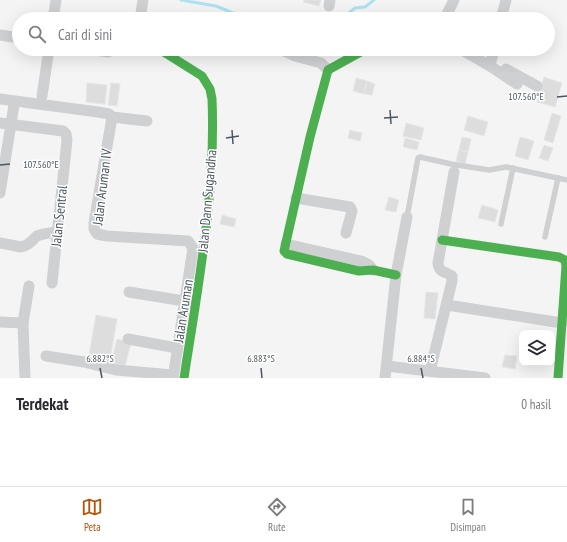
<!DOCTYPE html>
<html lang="id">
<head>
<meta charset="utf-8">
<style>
	:root { --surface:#fff; --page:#f7f7f7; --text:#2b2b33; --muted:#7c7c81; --line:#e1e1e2; --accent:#b45309 }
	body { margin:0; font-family:"PT Sans Narrow",sans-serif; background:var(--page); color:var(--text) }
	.controls { position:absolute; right:12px; bottom:12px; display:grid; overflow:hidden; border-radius:8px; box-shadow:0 4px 16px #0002 }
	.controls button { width:36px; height:36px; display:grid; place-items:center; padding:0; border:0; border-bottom:1px solid var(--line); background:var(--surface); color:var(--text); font:20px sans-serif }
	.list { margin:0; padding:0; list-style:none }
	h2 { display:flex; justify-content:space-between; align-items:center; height:52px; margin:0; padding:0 16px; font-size:17px }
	h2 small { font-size:13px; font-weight:400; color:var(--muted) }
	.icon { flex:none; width:22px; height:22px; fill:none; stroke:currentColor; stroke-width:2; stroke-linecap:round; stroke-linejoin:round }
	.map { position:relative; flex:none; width:567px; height:378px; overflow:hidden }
	.search { position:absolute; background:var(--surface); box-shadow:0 4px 16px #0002; left:12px; right:12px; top:12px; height:44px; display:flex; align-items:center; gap:10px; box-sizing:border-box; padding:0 14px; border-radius:22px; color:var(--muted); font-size:15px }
	.sheet { height:108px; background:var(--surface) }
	nav { display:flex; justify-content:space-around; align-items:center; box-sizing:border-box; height:56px; border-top:1px solid var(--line); background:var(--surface); font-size:11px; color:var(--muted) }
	nav a { display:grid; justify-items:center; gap:2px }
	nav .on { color:var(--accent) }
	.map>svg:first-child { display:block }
</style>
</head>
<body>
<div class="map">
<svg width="567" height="378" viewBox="0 0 567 378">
	<rect width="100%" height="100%" fill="#f4f4f4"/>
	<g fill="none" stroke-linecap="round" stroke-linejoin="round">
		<g stroke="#aee2f0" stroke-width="3">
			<path d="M181,0L216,6L233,13L260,19"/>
			<path d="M341,19L355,8L365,7L374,0"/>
		</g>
	</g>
	<g fill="#ddddde" stroke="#e5e6e7">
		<path d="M304,0H321L319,6L303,2Z"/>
		<path d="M544,77L562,83L555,107L537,102Z"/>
		<path d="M356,78L367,81L364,94L353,91Z"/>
		<path d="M367,81L375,84L372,95L364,94Z"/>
		<path d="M87,83L107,85L105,104L86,102Z"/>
		<path d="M111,83L120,84L117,106L108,105Z"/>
		<path d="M552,113L561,116L553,143L544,140Z"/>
		<path d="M468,116L488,122L484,136L464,130Z"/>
		<path d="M406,123L424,128L421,140L403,136Z"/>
		<path d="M350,130L362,133L360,141L348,138Z"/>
		<path d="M462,137L471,139L468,152L459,150Z"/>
		<path d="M520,137L534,141L528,160L515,156Z"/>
		<path d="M405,138L419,142L417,150L403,147Z"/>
		<path d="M544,145L553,148L548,161L539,158Z"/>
		<path d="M459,150L468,152L465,164L456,161Z"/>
		<path d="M389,197L399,200L396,212L385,210Z"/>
		<path d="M482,205L498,210L495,222L478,218Z"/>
		<path d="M222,215L236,219L234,227L220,224Z"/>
		<path d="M426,292L438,293L435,319L424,318Z"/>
		<path d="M96,315L117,319L109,365L88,361Z"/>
		<path d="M117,339L131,343L125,366L111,363Z"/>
		<path d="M505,355L517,356L515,369L502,367Z"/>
	</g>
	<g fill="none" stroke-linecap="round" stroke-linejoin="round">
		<g stroke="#ced0d2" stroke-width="5.5">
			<path d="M407,217L418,158L420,157L451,164L489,170L506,167L567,180"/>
			<path d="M501,224L513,168"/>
			<path d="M545,237L558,178"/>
		</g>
		<g stroke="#ced0d2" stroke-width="11">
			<path d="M329,6L330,0"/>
			<path d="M53,19L56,0"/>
			<path d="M140,19L143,0"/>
			<path d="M445,19L446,16L454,0"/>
			<path d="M501,19L506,0"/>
			<path d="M0,35L19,38"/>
			<path d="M90,49L108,52"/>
			<path d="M280,49L295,56L321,63L328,70"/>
			<path d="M460,49L490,66L517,84"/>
			<path d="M490,66L494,49"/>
			<path d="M506,69L537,86"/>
			<path d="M42,96L49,49"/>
			<path d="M0,99L98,112L109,114L112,117L147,121"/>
			<path d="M112,117L94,223V229L97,234L107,236L188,241L193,248L173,378"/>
			<path d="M0,123L63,131L66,134L67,140L52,283"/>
			<path d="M0,193L14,105"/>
			<path d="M296,198L350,207L352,211L346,233"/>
			<path d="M0,243L21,247C30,245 31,241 37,236C43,233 51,233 57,232"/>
			<path d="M286,244L361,261L369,265L373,270"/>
			<path d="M129,292L190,302"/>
			<path d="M447,305L562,323"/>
			<path d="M0,322L23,323"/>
			<path d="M128,339L177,348"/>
			<path d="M46,356L84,362L116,370L173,375"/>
			<path d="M387,366L485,378"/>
			<path d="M430,371L452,281V276C445,271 439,273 438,263L454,172"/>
			<path d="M25,378L23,323L29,286"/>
			<path d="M385,378L396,275L407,217"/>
		</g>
		<g stroke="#4caf50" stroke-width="9">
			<path d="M159,49L202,76L210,89L212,99C216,193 198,286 184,378"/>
			<path d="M366,49L328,70L310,137L284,251L287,254L359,271L373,270L396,275"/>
			<path d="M442,240L559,257L565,260L566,266L558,378"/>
		</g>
	</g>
	<path fill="none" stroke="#4a5661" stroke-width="1.5" d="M557,97L567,96M390,110L391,124M384,118L398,117M232,130L233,144M226,138L239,136M0,165L10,164M100,368L102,378M261,368L262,378M421,368L423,378"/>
	<g text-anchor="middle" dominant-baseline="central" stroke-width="3" stroke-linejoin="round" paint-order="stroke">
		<g font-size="14" fill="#4a5661" stroke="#fff">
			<text transform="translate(102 187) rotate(-83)">Jalan Aruman IV</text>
			<text transform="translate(207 201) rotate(-85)">Jalan Dann Sugandha</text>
			<text transform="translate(59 216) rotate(-84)">Jalan Sentral</text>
			<text transform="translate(183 311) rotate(-81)">Jalan Aruman</text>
		</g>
	</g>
	<g font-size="10" text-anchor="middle" fill="#4a5661" stroke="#fff" stroke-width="3" stroke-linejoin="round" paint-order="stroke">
		<text x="526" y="100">107.560°E</text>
		<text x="41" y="168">107.560°E</text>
		<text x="100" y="362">6.882°S</text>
		<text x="261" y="362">6.883°S</text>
		<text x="421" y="362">6.884°S</text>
	</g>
</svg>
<div class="controls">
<button><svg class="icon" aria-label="layers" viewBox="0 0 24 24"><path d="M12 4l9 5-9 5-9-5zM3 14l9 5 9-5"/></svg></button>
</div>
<div class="search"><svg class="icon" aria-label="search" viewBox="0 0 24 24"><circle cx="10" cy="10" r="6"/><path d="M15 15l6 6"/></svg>Cari di sini</div>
</div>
<section class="sheet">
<h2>Terdekat<small>0 hasil</small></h2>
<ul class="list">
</ul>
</section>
<nav>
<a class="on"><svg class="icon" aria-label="map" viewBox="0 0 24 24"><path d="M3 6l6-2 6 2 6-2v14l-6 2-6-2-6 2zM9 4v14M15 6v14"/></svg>Peta</a>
<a><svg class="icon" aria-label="directions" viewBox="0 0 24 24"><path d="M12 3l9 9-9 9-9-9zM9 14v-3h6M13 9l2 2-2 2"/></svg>Rute</a>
<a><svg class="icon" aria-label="saved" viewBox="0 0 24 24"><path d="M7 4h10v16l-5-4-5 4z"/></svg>Disimpan</a>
</nav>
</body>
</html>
